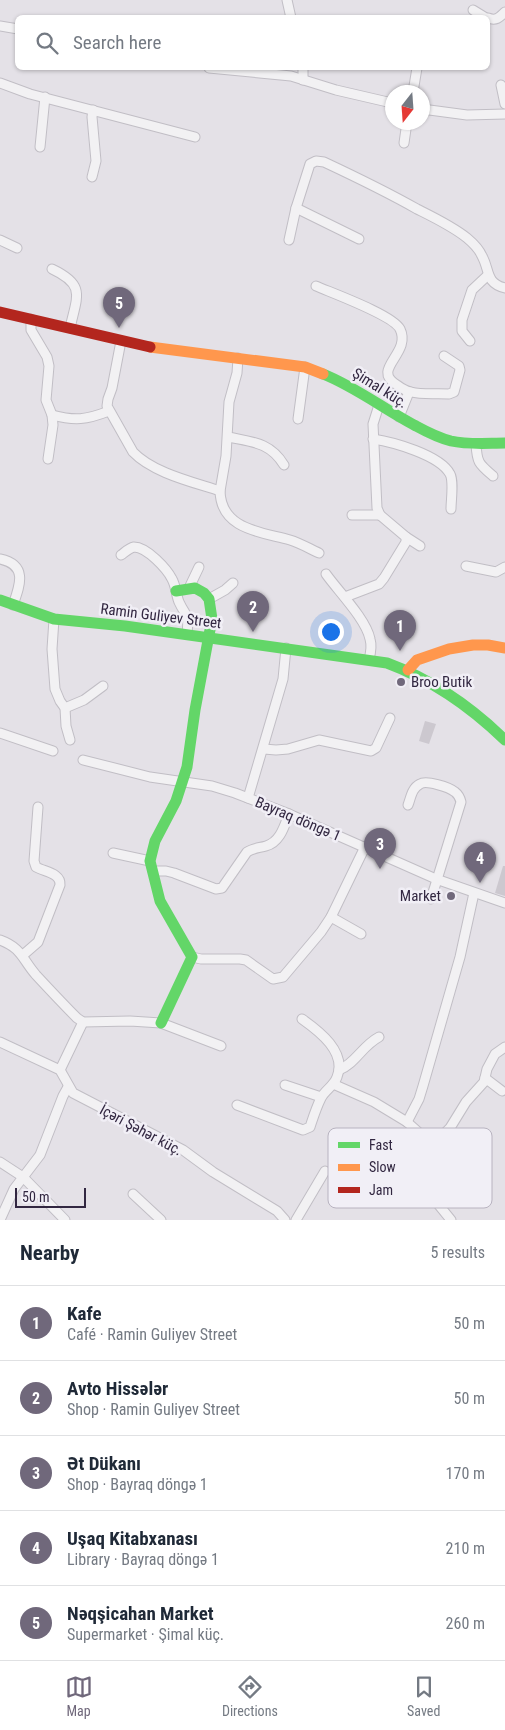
<!DOCTYPE html>
<html lang="en">
<head>
<meta charset="utf-8">
<style>
	:root { --surface:#fff; --page:#f2f2f3; --text:#1f2937; --muted:#747a83; --line:#e0e1e3; --accent:#70687b }
	body { margin:0; font-family:"Roboto Condensed",sans-serif; background:var(--page); color:var(--text) }
	.compass { position:absolute; left:385px; top:85px; width:45px; height:45px; border-radius:50%; background:var(--surface); box-shadow:0 1px 4px #0004; rotate:197deg }
	.scale { position:absolute; left:15px; bottom:12px; width:71px; box-sizing:border-box; padding-left:5px; border:2px solid #322741; border-top:0; font-size:14px; line-height:18px; white-space:nowrap; color:#322741; -webkit-text-stroke:4px #f1eff6; paint-order:stroke }
	.you { position:absolute; left:330px; top:631px; width:18px; height:18px; margin:-12px; border:4px solid #fff; border-radius:50%; background:#1a73e8; box-shadow:0 0 0 8px #1a73e833 }
	.badge { display:grid; place-items:center; width:32px; height:32px; border-radius:50%; background:var(--accent); color:#fff; font-size:16px; font-weight:700 }
	.pin { position:absolute; translate:-50% -41px; filter:drop-shadow(0 1px 2px #0008) }
	.pin::after { content:''; position:absolute; top:26px; width:18px; height:15px; background:inherit; clip-path:polygon(0 0,100% 0,50% 100%) }
	.list { margin:0; padding:0; list-style:none }
	h2 { display:flex; justify-content:space-between; align-items:center; height:65px; margin:0; padding:0 20px; font-size:21px }
	h2 small { font-size:16px; font-weight:400; color:var(--muted) }
	.list li { display:grid; grid-template-columns:32px 1fr auto; gap:15px; align-items:center; box-sizing:border-box; height:75px; padding:0 20px; border-top:1px solid var(--line) }
	.list b { display:block; font-size:19px; white-space:nowrap }
	.list p { margin:0; font-size:16px; white-space:nowrap; color:var(--muted) }
	.list em { font-size:16px; font-style:normal; color:var(--muted) }
	.icon { flex:none; width:28px; height:28px; fill:none; stroke:currentColor; stroke-width:2; stroke-linecap:round; stroke-linejoin:round }
	.map { position:relative; flex:none; width:505px; height:1220px; overflow:hidden }
	.search { position:absolute; background:var(--surface); box-shadow:0 1px 4px #0004; left:15px; right:15px; top:15px; height:55px; display:flex; align-items:center; gap:12px; box-sizing:border-box; padding:0 18px; border-radius:8px; color:var(--muted); font-size:19px }
	.sheet { height:440px; background:var(--surface) }
	nav { display:flex; justify-content:space-around; align-items:center; box-sizing:border-box; height:70px; border-top:1px solid var(--line); background:var(--surface); font-size:14px; color:var(--muted) }
	nav a { display:grid; justify-items:center; gap:2px }
	nav .on { color:var(--accent) }
	.map>svg:first-child { display:block }
</style>
</head>
<body>
<div class="map">
<svg width="505" height="1220" viewBox="0 0 505 1220">
	<rect width="100%" height="100%" fill="#e4e1e7"/>
	<g fill="#ccc8cf">
		<path d="M425,721L436,724L429,744L419,741Z"/>
		<path d="M503,866H505V896L495,893Z"/>
	</g>
	<g fill="none" stroke-linecap="round" stroke-linejoin="round">
		<g stroke="#c1bec5" stroke-width="11">
			<g id="street">
				<path d="M287,0L291,18"/>
				<path d="M473,10L486,18"/>
				<path d="M488,18C496,21 499,18 505,12"/>
				<path d="M0,26L18,29"/>
				<path d="M209,68L291,76L336,90L392,103"/>
				<path d="M303,80V68"/>
				<path d="M0,83L30,94L195,137"/>
				<path d="M501,85L505,104"/>
				<path d="M413,92L417,68"/>
				<path d="M422,109L467,115L505,114"/>
				<path d="M404,143L407,122"/>
				<path d="M40,147L45,97"/>
				<path d="M92,177L96,161L92,117L93,110"/>
				<path d="M296,208L359,239"/>
				<path d="M0,240L17,248"/>
				<path d="M289,240L296,208L310,164L316,161L324,162C356,177 387,192 417,209C435,218 452,226 467,238C473,243 479,249 482,256C490,270 485,283 505,288"/>
				<path d="M52,269C86,285 77,296 70,328"/>
				<path d="M316,286C332,293 393,315 400,329C412,354 370,369 397,385C401,388 406,391 411,392C423,395 437,393 449,394L454,392L460,370L459,366L444,356"/>
				<path d="M31,319V330L47,357L49,366L46,400L52,415L53,425L48,459"/>
				<path d="M121,341L112,388L108,399L107,406L133,452C153,473 193,482 220,491"/>
				<path d="M470,341L462,331V320L472,290L488,275"/>
				<path d="M238,358L237,373L229,402L226,456L220,491C221,530 262,532 290,540C300,543 310,549 319,553"/>
				<path d="M52,415C75,421 86,420 109,411"/>
				<path d="M399,417L409,392"/>
				<path d="M298,419L305,367"/>
				<path d="M228,437C252,442 270,442 284,465"/>
				<path d="M373,439C393,442 440,455 450,474C454,481 451,500 451,509"/>
				<path d="M476,444C477,463 479,464 493,476"/>
				<path d="M352,515H380"/>
				<path d="M406,537L420,546"/>
				<path d="M121,555C124,553 129,548 134,547C147,547 167,569 172,579C176,586 176,595 179,602C187,619 189,612 187,634"/>
				<path d="M0,559C28,565 20,585 13,605"/>
				<path d="M466,566L496,572L505,567"/>
				<path d="M326,574C338,591 366,619 370,639C372,646 371,652 369,659"/>
				<path d="M189,588L199,567"/>
				<path d="M345,597L379,584L384,578L406,542V537L380,515L377,508L373,424L379,405"/>
				<path d="M209,599L225,590L233,583"/>
				<path d="M54,619L52,649L55,689L60,701L65,708L66,726L70,740"/>
				<path d="M65,708L84,700L103,686"/>
				<path d="M0,733L53,751"/>
				<path d="M264,749L276,750L288,749L319,740L371,751L376,748L390,718"/>
				<path d="M83,760L150,777L212,786L235,793L289,814L436,879L505,903"/>
				<path d="M248,798L283,679L286,648"/>
				<path d="M408,805C411,797 412,788 420,784C426,780 449,787 455,792C459,795 460,798 461,802L431,899"/>
				<path d="M113,853L150,861"/>
				<path d="M153,871H166L174,873L216,889L222,888L247,852C253,848 259,848 266,846C280,842 284,827 289,814"/>
				<path d="M331,917L361,934"/>
				<path d="M0,940C22,948 22,959 36,975C49,989 63,1004 77,1018L83,1022L130,1021L161,1023L221,1046"/>
				<path d="M23,955L38,942L60,885C61,873 45,872 36,867L34,861L38,807"/>
				<path d="M192,957L201,959H240L246,960L273,979L283,977L321,932L331,917L364,849"/>
				<path d="M0,1042L60,1070L73,1093L183,1150L213,1172L277,1211L285,1220"/>
				<path d="M60,1070L83,1022"/>
				<path d="M339,1070C356,1063 362,1046 379,1037"/>
				<path d="M485,1078L502,1091"/>
				<path d="M333,1084L374,1102L407,1122L433,1145L436,1155L434,1181L438,1204L451,1220"/>
				<path d="M285,1085L321,1097"/>
				<path d="M237,1105L303,1130L310,1127C313,1118 316,1108 321,1098C325,1090 334,1086 337,1077C347,1052 319,1031 302,1019"/>
				<path d="M407,1122L419,1099L423,1086L460,957L474,893"/>
				<path d="M433,1145L450,1128L466,1102L484,1082L487,1069L495,1054L505,1047"/>
				<path d="M0,1162L23,1177L65,1220"/>
				<path d="M388,1176L416,1181H434"/>
				<path d="M133,1194L161,1220"/>
				<path d="M0,1220L14,1189L40,1155L63,1096L68,1087"/>
				<path d="M296,1220L325,1171"/>
			</g>
		</g>
		<use href="#street" stroke="#f2f1f3" stroke-width="9"/>
		<g stroke="#63d668" stroke-width="11">
			<path d="M323,374C356,387 385,410 416,426C427,432 439,438 451,441C469,445 488,443 505,443"/>
			<path d="M0,600L54,619L125,626L387,663C433,680 470,706 505,740"/>
			<path d="M161,1023L192,957L160,901L150,861L155,841L176,801L187,767L195,710L212,619L209,599L204,593L195,588L176,591"/>
		</g>
		<g stroke="#ff974d" stroke-width="11">
			<path d="M150,347L305,367L323,374"/>
			<path d="M408,670L417,660L449,649L473,645H488L505,648"/>
		</g>
		<path stroke="#b3261e" stroke-width="11" d="M0,312L150,347"/>
	</g>
	<g fill="#70687b" stroke="#f1eff6" stroke-width="2">
		<circle cx="401" cy="682" r="5"/>
		<circle cx="451" cy="896" r="5"/>
	</g>
	<g text-anchor="middle" dominant-baseline="central" stroke-width="5" stroke-linejoin="round" paint-order="stroke">
		<g font-size="15" fill="#322741" stroke="#f1eff6">
			<text transform="translate(380 388) rotate(32)">Şimal küç.</text>
			<text transform="translate(161 616) rotate(7)">Ramin Guliyev Street</text>
			<text transform="translate(298 819) rotate(23)">Bayraq döngə 1</text>
			<text transform="translate(141 1130) rotate(28)">İçəri Şəhər küç.</text>
		</g>
		<g font-size="15" fill="#322741" stroke="#f1eff6" text-anchor="start">
			<text x="411" y="682">Broo Butik</text>
			<text x="441" y="896" text-anchor="end">Market</text>
		</g>
	</g>
	<rect x="328" y="1128" width="164" height="80" rx="8" fill="#f1eff6" stroke="#b8b3c0" stroke-width="1"/>
	<rect x="338" y="1142" width="22" height="6" fill="#63d668"/>
	<rect x="338" y="1164" width="22" height="7" fill="#ff974d"/>
	<rect x="338" y="1187" width="22" height="6" fill="#b3261e"/>
	<g font-size="14" fill="#322741">
		<text x="369" y="1150">Fast</text>
		<text x="369" y="1172">Slow</text>
		<text x="369" y="1195">Jam</text>
	</g>
</svg>
<svg class="compass" viewBox="-18 -18 36 36"><path d="M0-13l5 13h-10z" fill="#e53935"/><path d="M0 13l5-13h-10z" fill="#747a83"/></svg>
<div class="scale">50 m</div>
<div class="you"></div>
<div class="pin badge" style="left:400px;top:651px">1</div>
<div class="pin badge" style="left:253px;top:632px">2</div>
<div class="pin badge" style="left:380px;top:869px">3</div>
<div class="pin badge" style="left:480px;top:883px">4</div>
<div class="pin badge" style="left:119px;top:328px">5</div>
<div class="search"><svg class="icon" aria-label="search" viewBox="0 0 24 24"><circle cx="10" cy="10" r="6"/><path d="M15 15l6 6"/></svg>Search here</div>
</div>
<section class="sheet">
<h2>Nearby<small>5 results</small></h2>
<ul class="list">
<li><span class="badge">1</span><div><b>Kafe</b><p>Café · Ramin Guliyev Street</p></div><em>50 m</em></li>
<li><span class="badge">2</span><div><b>Avto Hissələr</b><p>Shop · Ramin Guliyev Street</p></div><em>50 m</em></li>
<li><span class="badge">3</span><div><b>Ət Dükanı</b><p>Shop · Bayraq döngə 1</p></div><em>170 m</em></li>
<li><span class="badge">4</span><div><b>Uşaq Kitabxanası</b><p>Library · Bayraq döngə 1</p></div><em>210 m</em></li>
<li><span class="badge">5</span><div><b>Nəqşicahan Market</b><p>Supermarket · Şimal küç.</p></div><em>260 m</em></li>
</ul>
</section>
<nav>
<a class="on"><svg class="icon" aria-label="map" viewBox="0 0 24 24"><path d="M3 6l6-2 6 2 6-2v14l-6 2-6-2-6 2zM9 4v14M15 6v14"/></svg>Map</a>
<a><svg class="icon" aria-label="directions" viewBox="0 0 24 24"><path d="M12 3l9 9-9 9-9-9zM9 14v-3h6M13 9l2 2-2 2"/></svg>Directions</a>
<a><svg class="icon" aria-label="saved" viewBox="0 0 24 24"><path d="M7 4h10v16l-5-4-5 4z"/></svg>Saved</a>
</nav>
</body>
</html>
